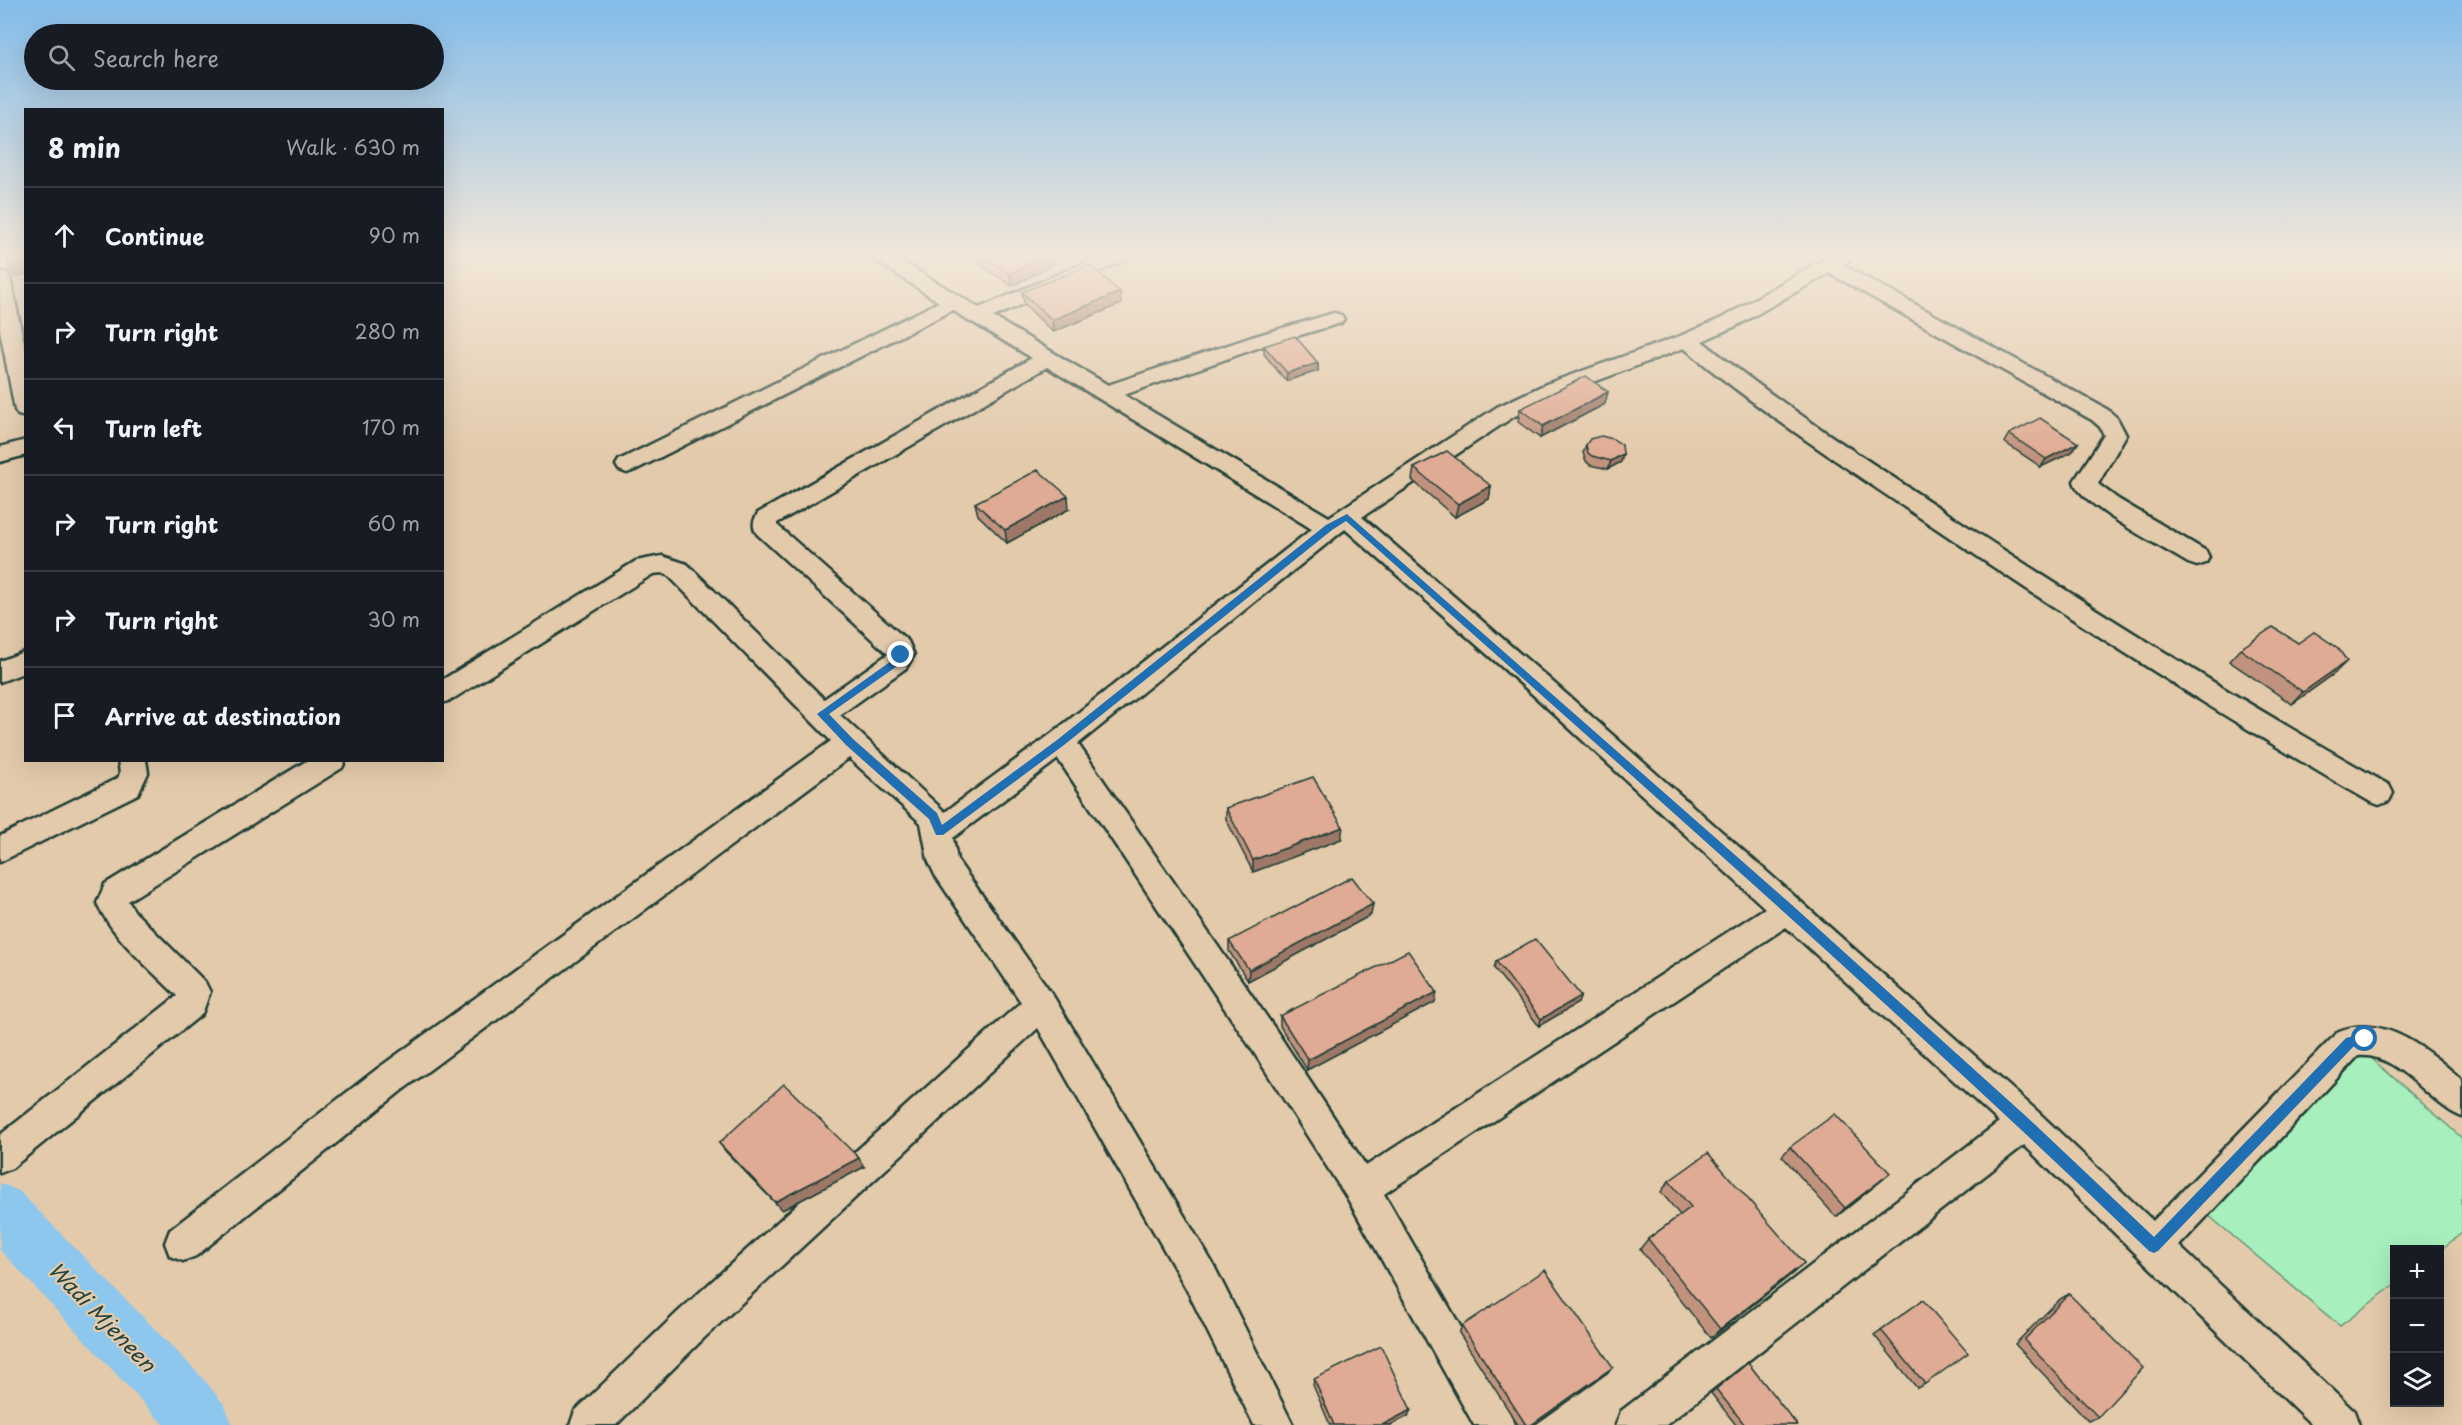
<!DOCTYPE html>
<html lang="en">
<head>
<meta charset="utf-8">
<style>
	:root { --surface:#171b24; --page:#20242c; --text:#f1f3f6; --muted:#9ea1a6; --line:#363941 }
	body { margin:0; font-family:"Playpen Sans",sans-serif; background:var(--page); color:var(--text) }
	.controls { position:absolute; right:18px; bottom:18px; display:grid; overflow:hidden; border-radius:0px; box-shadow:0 6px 24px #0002 }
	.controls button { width:54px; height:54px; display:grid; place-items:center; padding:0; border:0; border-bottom:2px solid var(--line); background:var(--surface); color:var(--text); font:30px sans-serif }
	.stop { position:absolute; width:18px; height:18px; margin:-14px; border:4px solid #1f6fb2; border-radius:50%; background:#fff }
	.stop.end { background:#1f6fb2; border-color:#fff; box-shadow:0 2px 6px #0008 }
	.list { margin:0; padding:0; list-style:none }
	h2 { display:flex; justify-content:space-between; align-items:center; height:78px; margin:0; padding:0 24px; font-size:26px }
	h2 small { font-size:20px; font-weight:400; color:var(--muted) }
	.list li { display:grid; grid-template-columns:39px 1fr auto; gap:18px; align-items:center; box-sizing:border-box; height:96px; padding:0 24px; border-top:2px solid var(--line) }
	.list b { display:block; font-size:22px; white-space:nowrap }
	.list em { font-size:20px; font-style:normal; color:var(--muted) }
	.icon { flex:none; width:33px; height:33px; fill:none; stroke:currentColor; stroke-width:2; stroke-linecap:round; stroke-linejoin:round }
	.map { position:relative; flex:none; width:2462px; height:1425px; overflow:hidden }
	.search { position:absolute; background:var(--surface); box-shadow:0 6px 24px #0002; left:24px; top:24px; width:420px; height:66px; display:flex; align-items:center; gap:15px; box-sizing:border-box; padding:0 21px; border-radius:33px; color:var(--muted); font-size:22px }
	.panel { position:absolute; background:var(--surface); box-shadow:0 6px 24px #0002; left:24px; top:108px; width:420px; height:654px; border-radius:0px }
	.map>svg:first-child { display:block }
</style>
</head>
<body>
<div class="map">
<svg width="2462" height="1425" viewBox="0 0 2462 1425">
	<rect width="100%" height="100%" fill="#e3caab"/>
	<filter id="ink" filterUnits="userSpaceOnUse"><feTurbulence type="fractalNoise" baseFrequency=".0167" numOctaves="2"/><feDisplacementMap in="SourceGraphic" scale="12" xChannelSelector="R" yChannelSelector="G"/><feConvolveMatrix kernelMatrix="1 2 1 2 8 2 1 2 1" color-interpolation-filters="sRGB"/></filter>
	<g filter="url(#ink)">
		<path fill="#a7efbd" stroke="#639678" stroke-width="1.5" d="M2362,1050L2462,1138V1233L2440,1250H2394V1285L2340,1326L2208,1215Z"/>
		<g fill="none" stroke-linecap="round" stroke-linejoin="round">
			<path fill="#8dc7ed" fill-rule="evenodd" d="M0,1183L19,1191L199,1374L224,1404L233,1425H164L0,1250Z"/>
			<g stroke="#1f3d34" stroke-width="5">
				<g id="minor">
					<path d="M869,256H893L979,308L1101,256H1128L1126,260L993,317L1108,385L1252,337L1334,313L1341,315L1344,319L1341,323L1266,345L1124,395L1329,517L1497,407L1546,384L1680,336L1722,318L1829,256H1853L1843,265L2108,410L2117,418L2126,435L2098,484L2118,499L2206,551L2209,557L2206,563L2197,566L2188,563C2166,549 2078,504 2074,481L2104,435L2100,427L2092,420L1829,273L1736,326L1702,341C1778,403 1861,456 1944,511C2089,607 2237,699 2389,785L2393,793L2389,801L2379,805L2369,801C2218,714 2072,621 1928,523C1845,467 1761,412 1684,348L1562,394L1513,417L1362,517L1547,677L2037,1111L2153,1221L2339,1031C2385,1013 2429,1051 2462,1080V1117C2429,1104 2398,1051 2358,1056L2179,1246L2354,1411L2359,1425H2312L2024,1145L1666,1425H1616L1621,1411L1999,1122L1786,927L1384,1194L1509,1411L1514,1425H1474L1349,1201L1253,1051L1058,759L953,838L957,860L1052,994L1213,1264L1293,1425H1254L1187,1290L1038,1028L704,1338L616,1425H570L575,1411L678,1312L1021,1002L935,875L928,860L921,823L849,758L401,1091L196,1256L183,1261L170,1256L165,1243L170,1230L377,1069L831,741L669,576L662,573L653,574L451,700L442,703V680L636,561L662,556L687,564L824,699L888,654L757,534C752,526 753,521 758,513L1032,358L974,323L968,321L953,310L635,470L627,473L619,470L616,465L619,460L939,302ZM1047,367L1312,529L1051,734L945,812L840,715L906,668L914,655L908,641L777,525V523ZM1345,529L1529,691L1765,908L1366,1166L1275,1029L1078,744Z"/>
					<path d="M0,271L7,273L10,277L26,353V417L18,415L15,410L0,330Z"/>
					<path d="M26,440V455L0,462V447Z"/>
					<path d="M26,651V672L0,682V661Z"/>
					<path d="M118,760H146L148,773L138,794L0,862V836L118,778L120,773Z"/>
					<path d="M308,760H346L342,768L128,901L135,912L205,982L210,992L202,1014L12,1168L0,1173V1135L177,996C149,967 114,940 97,903L105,884Z"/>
				</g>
			</g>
			<use href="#minor" fill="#e3caab" fill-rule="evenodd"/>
		</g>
		<g fill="#c1937f" stroke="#1f3d34" stroke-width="1.5">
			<path d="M967,256H1054L1055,263L1012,286Z"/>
			<path d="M1022,292L1121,304L1053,332L1024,304Z"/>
			<path d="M1264,346L1318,363V371L1286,381L1264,354Z"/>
			<path d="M1605,404L1540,438L1518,422L1520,409Z"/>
			<path d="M2009,434L2078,443L2072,452L2041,467L2004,442Z"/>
			<path d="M1586,445L1623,454L1621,462L1608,469L1590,465L1586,461L1583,453Z"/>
			<path d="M1414,468L1491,486L1489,499L1455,517L1412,480Z"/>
			<path d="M975,503L1069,509L1007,543L978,515Z"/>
			<path d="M2240,649L2335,673L2292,704L2229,661Z"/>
			<path d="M1226,808L1341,839L1253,872L1226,819Z"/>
			<path d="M1371,915L1248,981L1229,951V941Z"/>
			<path d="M1496,961L1578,1003L1539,1026L1494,968Z"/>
			<path d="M1435,1002L1307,1070L1280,1026V1016Z"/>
			<path d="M719,1143L864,1167L782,1210L726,1152Z"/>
			<path d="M1790,1147L1890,1173L1881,1181L1836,1217L1782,1156Z"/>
			<path d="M1669,1181L1804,1263L1793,1273L1711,1338L1640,1249L1648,1239L1680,1215L1661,1192Z"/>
			<path d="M2069,1294L2098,1417L2088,1421L2015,1344L2060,1299Z"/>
			<path d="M1923,1300L1925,1384L1917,1388L1874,1335Z"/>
			<path d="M1462,1326L1607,1373L1534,1425H1518L1459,1333Z"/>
			<path d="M1748,1363L1797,1425H1736L1711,1393Z"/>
			<path d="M1314,1379L1408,1416L1391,1425H1330L1313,1385Z"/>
		</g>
		<g fill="#9d7868" stroke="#1f3d34" stroke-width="1.5">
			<path d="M1043,256H1054L1055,263L1012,286L1010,274Z"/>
			<path d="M26,265V274L15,277L9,269Z"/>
			<path d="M1120,292L1121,304L1053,332L1052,320Z"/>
			<path d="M1318,363V371L1286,381L1287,373Z"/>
			<path d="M1608,392L1605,404L1540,438L1543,426Z"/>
			<path d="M2078,443L2072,452L2041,467L2046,459Z"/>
			<path d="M1623,454L1621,462L1608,469L1611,461Z"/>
			<path d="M1491,486L1489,499L1455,517L1458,504Z"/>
			<path d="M1068,496L1069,509L1007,543L1005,530Z"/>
			<path d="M2347,661L2335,673L2292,704L2303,692Z"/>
			<path d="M1343,827L1341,839L1253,872V860Z"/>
			<path d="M1373,904L1371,915L1248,981L1249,970Z"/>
			<path d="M1437,992L1435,1002L1307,1070L1308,1060Z"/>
			<path d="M1581,996L1578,1003L1539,1026L1541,1019Z"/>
			<path d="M859,1158L864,1167L782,1210L775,1202Z"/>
			<path d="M1890,1173L1881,1181L1836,1217L1845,1208Z"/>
			<path d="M1804,1263L1793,1273L1711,1338L1720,1329Z"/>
			<path d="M1613,1367L1607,1373L1534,1425H1531Z"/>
			<path d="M1411,1410L1408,1416L1391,1425H1382Z"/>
		</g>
		<g fill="#e0ab94" stroke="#1f3d34" stroke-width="1.5">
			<path d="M10,256H26V265L9,269Z"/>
			<path d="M983,256H1043L1010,274Z"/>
			<path d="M1090,265L1120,292L1052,320L1022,292Z"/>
			<path d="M1295,336L1318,363L1287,373L1264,346Z"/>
			<path d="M1586,376L1608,392L1543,426L1520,409Z"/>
			<path d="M2040,418L2078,443L2046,459L2009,434Z"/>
			<path d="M1601,436L1613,439L1622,445L1623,454L1611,461L1592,456L1588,453L1586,445L1590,439Z"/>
			<path d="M1447,451L1491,486L1458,504L1414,468Z"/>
			<path d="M1038,470L1068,496L1005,530L975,503Z"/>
			<path d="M2273,627L2298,643L2314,632L2338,648L2347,661L2303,692L2240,649Z"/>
			<path d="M1313,777L1343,827L1253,860L1226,808Z"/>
			<path d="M1352,877L1373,904L1249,970L1229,941Z"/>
			<path d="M1535,939L1581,996L1541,1019L1496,961Z"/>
			<path d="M1408,951L1437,992L1308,1060L1280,1016Z"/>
			<path d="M784,1084L859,1158L775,1202L719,1143Z"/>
			<path d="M1835,1114L1890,1173L1845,1208L1790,1147Z"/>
			<path d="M1708,1153L1804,1263L1720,1329L1648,1239L1691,1207L1669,1181Z"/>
			<path d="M1545,1270L1613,1367L1531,1425H1526L1462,1326Z"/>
			<path d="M2069,1294L2143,1368L2098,1417L2024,1340Z"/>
			<path d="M1923,1300L1968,1353L1925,1384L1881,1330Z"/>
			<path d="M1381,1346L1411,1410L1382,1425H1334L1314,1379Z"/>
			<path d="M1748,1363L1797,1425H1745L1716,1389Z"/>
		</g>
	</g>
	<linearGradient id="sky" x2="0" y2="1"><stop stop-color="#83bcea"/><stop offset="0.56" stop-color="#f2e7d9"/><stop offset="1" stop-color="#f2e7d9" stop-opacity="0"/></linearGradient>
	<rect width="2462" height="456" fill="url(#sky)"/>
	<path fill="#1f6fb2" d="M1347,514L1792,905L2029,1119L2154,1237L2346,1038L2365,1033L2369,1035V1043L2353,1047L2158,1251L2154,1253L2149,1251C1888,1000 1616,762 1346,521L1332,530L1064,745L943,835H936L929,819L846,745L817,714L894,659L897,652H904L905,655L900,664L829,714L853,739L937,813L942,825L1057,740L1326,525Z"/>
	<g text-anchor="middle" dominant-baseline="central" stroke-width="4.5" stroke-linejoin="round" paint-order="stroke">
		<g font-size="21" font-style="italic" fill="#24443d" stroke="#e3caab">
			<text transform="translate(103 1316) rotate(46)">Wadi Mjeneen</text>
		</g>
	</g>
</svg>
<div class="controls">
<button>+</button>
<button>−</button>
<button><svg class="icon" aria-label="layers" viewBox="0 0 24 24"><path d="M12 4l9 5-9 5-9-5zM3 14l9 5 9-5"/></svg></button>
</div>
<div class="stop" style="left:2365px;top:1039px"></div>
<div class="stop end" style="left:901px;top:655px"></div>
<div class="search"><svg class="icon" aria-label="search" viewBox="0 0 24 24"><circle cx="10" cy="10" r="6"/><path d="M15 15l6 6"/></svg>Search here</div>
<section class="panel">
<h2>8 min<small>Walk · 630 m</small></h2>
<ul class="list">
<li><svg class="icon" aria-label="ahead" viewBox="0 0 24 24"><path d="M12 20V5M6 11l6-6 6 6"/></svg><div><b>Continue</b></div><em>90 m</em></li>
<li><svg class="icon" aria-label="right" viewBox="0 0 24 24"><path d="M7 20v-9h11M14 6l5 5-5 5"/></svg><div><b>Turn right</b></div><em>280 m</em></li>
<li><svg class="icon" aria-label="left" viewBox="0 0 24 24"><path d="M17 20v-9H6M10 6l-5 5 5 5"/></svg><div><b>Turn left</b></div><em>170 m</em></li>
<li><svg class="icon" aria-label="right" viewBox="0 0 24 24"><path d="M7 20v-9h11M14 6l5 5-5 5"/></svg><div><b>Turn right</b></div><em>60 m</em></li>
<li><svg class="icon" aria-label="right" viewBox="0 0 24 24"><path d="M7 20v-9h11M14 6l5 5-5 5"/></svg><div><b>Turn right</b></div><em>30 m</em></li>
<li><svg class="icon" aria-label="arrive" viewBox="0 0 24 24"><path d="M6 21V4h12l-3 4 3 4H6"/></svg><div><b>Arrive at destination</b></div></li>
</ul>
</section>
</div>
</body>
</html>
